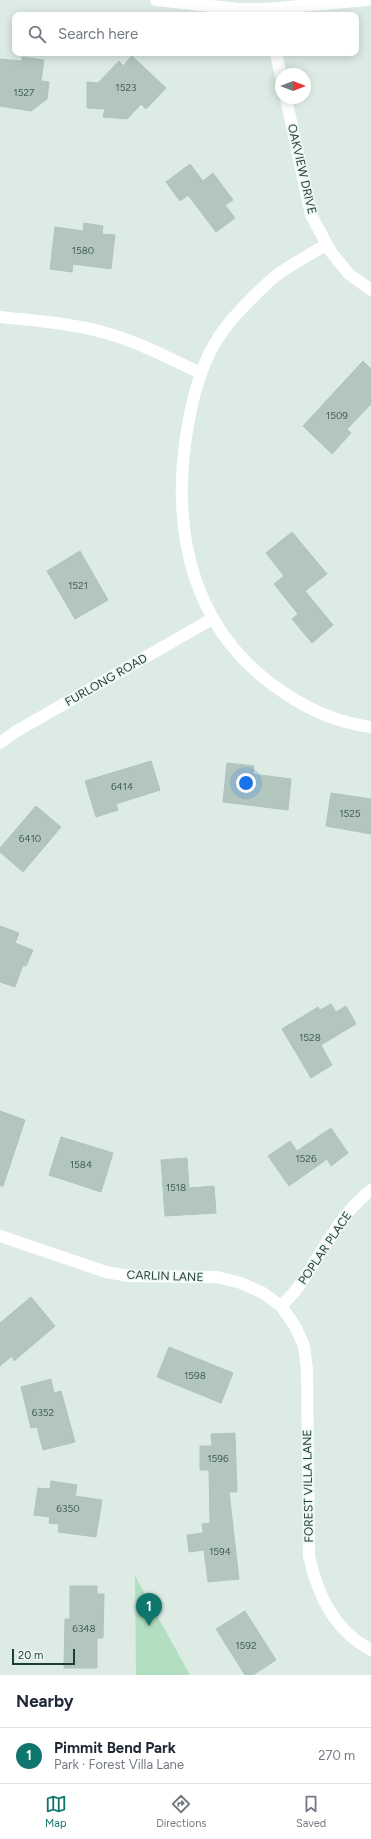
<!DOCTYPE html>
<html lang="en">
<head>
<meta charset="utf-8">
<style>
	:root { --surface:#fff; --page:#f6f6f7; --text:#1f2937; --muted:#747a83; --line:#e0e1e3; --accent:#0f766e }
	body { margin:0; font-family:Figtree,sans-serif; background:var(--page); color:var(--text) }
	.compass { position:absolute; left:275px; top:68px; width:36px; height:36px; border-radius:50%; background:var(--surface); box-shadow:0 2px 10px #0003; rotate:90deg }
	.scale { position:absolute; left:12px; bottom:10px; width:63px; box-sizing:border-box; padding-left:4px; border:2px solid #1d3c35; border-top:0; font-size:11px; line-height:14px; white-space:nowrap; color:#1d3c35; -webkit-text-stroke:3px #edf7f3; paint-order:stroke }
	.you { position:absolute; left:246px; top:783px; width:14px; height:14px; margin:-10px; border:3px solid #fff; border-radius:50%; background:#1a73e8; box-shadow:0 0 0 6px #1a73e833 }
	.badge { display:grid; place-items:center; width:26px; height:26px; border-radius:50%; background:var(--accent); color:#fff; font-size:13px; font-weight:700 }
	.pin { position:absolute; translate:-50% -33px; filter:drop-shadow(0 1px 2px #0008) }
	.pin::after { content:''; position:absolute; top:21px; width:14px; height:12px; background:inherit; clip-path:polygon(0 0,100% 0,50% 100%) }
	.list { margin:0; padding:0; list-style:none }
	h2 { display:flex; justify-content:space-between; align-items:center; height:52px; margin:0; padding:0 16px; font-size:17px }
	h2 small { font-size:13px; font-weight:400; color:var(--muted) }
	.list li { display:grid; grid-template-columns:26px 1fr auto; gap:12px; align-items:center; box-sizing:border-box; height:56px; padding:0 16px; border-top:1px solid var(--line) }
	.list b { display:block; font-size:15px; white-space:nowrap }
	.list p { margin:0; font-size:13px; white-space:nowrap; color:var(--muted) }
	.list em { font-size:13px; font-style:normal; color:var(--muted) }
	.icon { flex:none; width:22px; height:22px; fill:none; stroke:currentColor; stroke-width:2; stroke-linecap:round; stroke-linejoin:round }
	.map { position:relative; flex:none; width:371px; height:1675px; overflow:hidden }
	.search { position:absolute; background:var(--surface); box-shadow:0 2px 10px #0003; left:12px; right:12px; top:12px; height:44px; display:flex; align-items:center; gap:10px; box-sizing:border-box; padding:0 14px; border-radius:8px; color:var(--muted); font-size:15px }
	.sheet { height:108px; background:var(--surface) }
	nav { display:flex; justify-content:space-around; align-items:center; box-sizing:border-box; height:56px; border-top:1px solid var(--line); background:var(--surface); font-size:11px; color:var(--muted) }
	nav a { display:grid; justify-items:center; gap:2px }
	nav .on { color:var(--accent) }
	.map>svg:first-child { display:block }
</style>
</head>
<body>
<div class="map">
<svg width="371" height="1675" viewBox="0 0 371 1675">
	<rect width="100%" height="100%" fill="#ddebe5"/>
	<path fill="#b2dfc0" d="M135,1576L190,1675H136Z"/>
	<g fill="#b2c6be" stroke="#aec5bd">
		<path d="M132,56L166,88L146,109L141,104L127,119L103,117L105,109L87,108V82L98,83L119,61L123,66Z"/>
		<path d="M22,57L44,60L41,81L49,82L47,99L31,111L0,106V59L22,61Z"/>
		<path d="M190,164L203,181L213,173L233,200L225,205L235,218L216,232L188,195L180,201L166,182Z"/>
		<path d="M84,223L103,226L102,234L115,235L111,269L73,264L72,272L50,269L55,227L83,231Z"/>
		<path d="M363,361L371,369V404L347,429L351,433L332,454L303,426Z"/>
		<path d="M292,532L327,574L305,591L333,625L312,643L292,619L298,614L274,584L284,576L266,553Z"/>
		<path d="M80,551L108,600L75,619L47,571Z"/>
		<path d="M151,761L160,790L116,804L118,810L96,817L85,781Z"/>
		<path d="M227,763L254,766L253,774L291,779L288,810L223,802Z"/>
		<path d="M331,793L371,799V834L326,826Z"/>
		<path d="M36,806L61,827L23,872L0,852V848Z"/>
		<path d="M0,926L19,933L15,943L33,950L26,966L23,965L15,987L0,982Z"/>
		<path d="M331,1004L336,1012L346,1006L356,1024L321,1045L332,1065L311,1078L282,1029L318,1007L320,1010Z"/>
		<path d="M0,1111L25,1120L3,1186H0Z"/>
		<path d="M331,1128L348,1153L331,1166L327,1159L289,1186L268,1156L290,1141L297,1151Z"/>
		<path d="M61,1137L113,1153L101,1192L49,1175Z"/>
		<path d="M187,1158L189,1188L214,1186L216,1213L165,1216L161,1160Z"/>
		<path d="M31,1297L55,1326L14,1361L12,1356L0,1366V1323Z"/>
		<path d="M169,1347L233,1373L221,1403L157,1377Z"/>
		<path d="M51,1379L54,1393L61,1391L75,1442L43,1450L37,1427L31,1428L21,1387Z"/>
		<path d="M235,1433L237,1492H229L239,1579L208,1582L204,1550L189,1552L187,1535L203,1533L202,1524L210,1523L209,1470H200V1446H212L211,1434Z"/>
		<path d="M51,1481L77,1485L75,1496L102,1500L96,1537L58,1532L59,1524L49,1523L50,1517L34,1515L38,1488L50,1489Z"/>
		<path d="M70,1586H97V1594H104L103,1638H97V1668H64L65,1619H70Z"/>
		<path d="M245,1611L276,1660L253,1675H245L216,1629Z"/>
	</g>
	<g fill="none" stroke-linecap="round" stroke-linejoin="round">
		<g stroke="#fff" stroke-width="12">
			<path d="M156,0L239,9H266L367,0"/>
			<path d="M276,53L281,77"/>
			<path d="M286,98L311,215L331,252L349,274L371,290"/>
			<path d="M326,245C309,255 292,264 277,275C270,280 264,287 258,292C242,308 227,323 215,343C198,372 191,405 186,437C171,537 195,634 283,692C309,710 340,723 371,727"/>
			<path d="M0,317C35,321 72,323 106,333C139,342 170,359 201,373"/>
			<path d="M0,743L15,732L212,619"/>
			<path d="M0,1236L106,1272L129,1276L217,1277L241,1283L263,1293L281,1306L295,1326L304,1346L307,1369L309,1556C318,1596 334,1630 371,1650"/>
			<path d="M281,1306C287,1300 294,1293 299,1286C322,1253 339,1215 371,1190"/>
		</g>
	</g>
	<g text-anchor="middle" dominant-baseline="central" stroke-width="3.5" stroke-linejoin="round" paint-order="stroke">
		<g font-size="10" fill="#425e57">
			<text x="126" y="87">1523</text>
			<text x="24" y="92">1527</text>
			<text x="83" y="250">1580</text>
			<text x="337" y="415">1509</text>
			<text x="78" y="585">1521</text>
			<text x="122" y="786">6414</text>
			<text x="350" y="813">1525</text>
			<text x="30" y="838">6410</text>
			<text x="310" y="1037">1528</text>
			<text x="306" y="1158">1526</text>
			<text x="81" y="1164">1584</text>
			<text x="176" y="1187">1518</text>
			<text x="195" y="1375">1598</text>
			<text x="43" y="1412">6352</text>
			<text x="218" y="1458">1596</text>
			<text x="68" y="1508">6350</text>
			<text x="220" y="1551">1594</text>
			<text x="84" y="1628">6348</text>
			<text x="246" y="1645">1592</text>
		</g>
		<g font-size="12" fill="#1d3c35" stroke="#edf7f3">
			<text transform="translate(302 169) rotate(77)">OAKVIEW DRIVE</text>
			<text transform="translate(106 680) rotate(-30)">FURLONG ROAD</text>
			<text transform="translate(325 1248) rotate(-56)">POPLAR PLACE</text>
			<text transform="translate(165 1276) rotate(2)">CARLIN LANE</text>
			<text transform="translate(308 1486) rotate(-91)">FOREST VILLA LANE</text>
		</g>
	</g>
</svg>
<svg class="compass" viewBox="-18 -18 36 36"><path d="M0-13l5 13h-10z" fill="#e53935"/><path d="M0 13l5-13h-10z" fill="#747a83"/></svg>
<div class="scale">20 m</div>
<div class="you"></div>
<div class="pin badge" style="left:149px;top:1626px">1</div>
<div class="search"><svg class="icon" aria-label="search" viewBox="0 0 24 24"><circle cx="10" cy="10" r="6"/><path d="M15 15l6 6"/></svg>Search here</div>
</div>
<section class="sheet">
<h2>Nearby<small></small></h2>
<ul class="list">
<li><span class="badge">1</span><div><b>Pimmit Bend Park</b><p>Park · Forest Villa Lane</p></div><em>270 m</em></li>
</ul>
</section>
<nav>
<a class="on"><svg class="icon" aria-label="map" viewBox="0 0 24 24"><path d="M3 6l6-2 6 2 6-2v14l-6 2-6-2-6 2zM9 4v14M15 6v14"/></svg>Map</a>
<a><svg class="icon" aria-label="directions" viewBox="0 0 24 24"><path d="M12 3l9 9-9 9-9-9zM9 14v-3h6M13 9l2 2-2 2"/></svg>Directions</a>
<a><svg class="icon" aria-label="saved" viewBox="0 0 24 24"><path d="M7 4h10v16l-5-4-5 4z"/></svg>Saved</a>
</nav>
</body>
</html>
